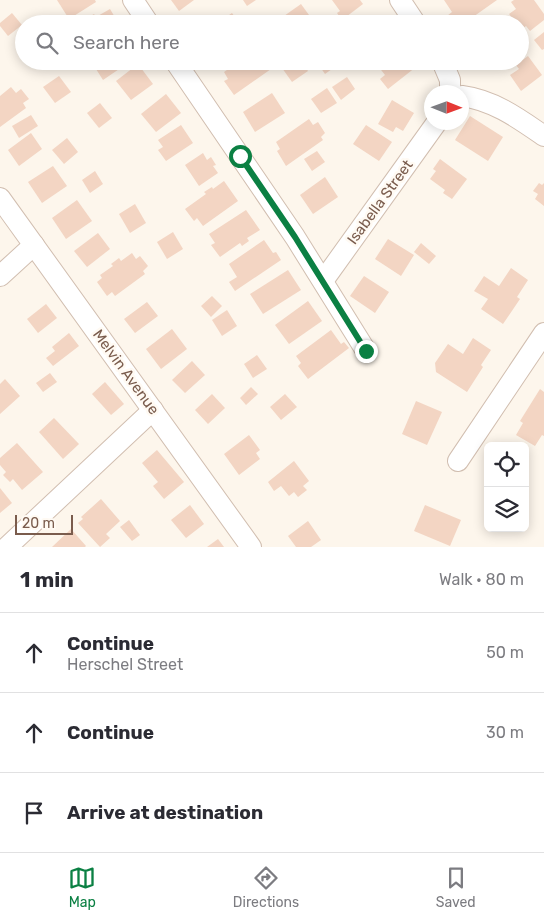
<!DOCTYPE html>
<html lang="en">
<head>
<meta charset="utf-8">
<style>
	:root { --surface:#fff; --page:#f7f7f7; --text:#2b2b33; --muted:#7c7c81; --line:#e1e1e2; --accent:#0b8043 }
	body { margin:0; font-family:Rubik,sans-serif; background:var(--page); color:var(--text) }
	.controls { position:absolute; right:15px; bottom:15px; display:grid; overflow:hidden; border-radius:8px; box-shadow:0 2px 12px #0003 }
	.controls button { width:45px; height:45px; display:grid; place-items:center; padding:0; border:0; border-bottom:1px solid var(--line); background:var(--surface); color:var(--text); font:25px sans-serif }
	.compass { position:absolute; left:424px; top:85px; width:45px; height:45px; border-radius:50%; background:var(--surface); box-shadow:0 2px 12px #0003; rotate:91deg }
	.scale { position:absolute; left:15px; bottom:12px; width:58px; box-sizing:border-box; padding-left:5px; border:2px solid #7a5c4d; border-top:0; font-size:14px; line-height:18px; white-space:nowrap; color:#7a5c4d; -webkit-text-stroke:4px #fffaf3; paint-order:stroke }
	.stop { position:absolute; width:15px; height:15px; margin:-11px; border:4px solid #0b8043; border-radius:50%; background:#fff }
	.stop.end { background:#0b8043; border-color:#fff; box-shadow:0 1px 5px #0008 }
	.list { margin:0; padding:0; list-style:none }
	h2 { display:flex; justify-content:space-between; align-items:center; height:65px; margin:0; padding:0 20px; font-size:21px }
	h2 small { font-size:16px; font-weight:400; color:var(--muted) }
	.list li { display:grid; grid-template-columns:32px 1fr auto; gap:15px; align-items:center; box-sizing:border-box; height:80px; padding:0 20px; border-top:1px solid var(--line) }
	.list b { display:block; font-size:19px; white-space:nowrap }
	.list p { margin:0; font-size:16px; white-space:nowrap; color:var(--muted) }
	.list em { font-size:16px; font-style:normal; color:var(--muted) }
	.icon { flex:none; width:28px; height:28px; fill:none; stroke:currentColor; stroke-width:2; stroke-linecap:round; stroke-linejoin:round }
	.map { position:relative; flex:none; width:544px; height:547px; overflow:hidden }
	.search { position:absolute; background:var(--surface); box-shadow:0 2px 12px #0003; left:15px; right:15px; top:15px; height:55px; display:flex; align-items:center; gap:12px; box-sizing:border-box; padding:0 18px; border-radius:28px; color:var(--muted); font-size:19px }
	.sheet { height:305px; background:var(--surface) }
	nav { display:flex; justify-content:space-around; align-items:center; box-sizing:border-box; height:70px; border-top:1px solid var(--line); background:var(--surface); font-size:14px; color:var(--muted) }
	nav a { display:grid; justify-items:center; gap:2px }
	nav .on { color:var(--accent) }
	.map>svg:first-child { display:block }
</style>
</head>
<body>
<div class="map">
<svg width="544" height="547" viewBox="0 0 544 547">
	<rect width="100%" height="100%" fill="#fdf6ec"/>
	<g fill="#f3d5c3">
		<path d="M57,0H95L96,2L69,19Z"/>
		<path d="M171,0H194L179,11Z"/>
		<path d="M243,0H256L247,6Z"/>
		<path d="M332,0H360L363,4L342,20L337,13L340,11Z"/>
		<path d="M444,0H497L463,24L460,22L453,24L447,16L452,12Z"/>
		<path d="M514,0H534L544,14V20L530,31L526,26L521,30L520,24H517L509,14L516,9L511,2Z"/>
		<path d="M301,4L309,15L297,24H289L284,16Z"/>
		<path d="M110,9L119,24H88L86,19L94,14L96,17Z"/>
		<path d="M12,13L22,25L8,36L0,26V23Z"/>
		<path d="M232,13L239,23L242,20L245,24H216Z"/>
		<path d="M277,17L282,24H268Z"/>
		<path d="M544,32V49L542,50L534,40Z"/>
		<path d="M528,56L542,75L521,91L510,75L519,69L516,65Z"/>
		<path d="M103,61H131L103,80L96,69L105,64Z"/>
		<path d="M240,61H272L268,64L271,69L234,95L224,81L228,79L224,72Z"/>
		<path d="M291,61H301L308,71L292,82L282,68Z"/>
		<path d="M316,61H343L325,74Z"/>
		<path d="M385,61H412L416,67L388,89L380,79L385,75L378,66Z"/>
		<path d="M482,61H493L486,66Z"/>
		<path d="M138,64L153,84L131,100L116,81Z"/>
		<path d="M59,76L71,92L55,103L43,87Z"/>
		<path d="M347,77L355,89L341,100L332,87Z"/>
		<path d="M11,87L16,93L21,89L29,99L23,103L26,108L0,127V96Z"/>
		<path d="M327,88L337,103L321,113L311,99Z"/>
		<path d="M272,93L285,113L255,132L243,112Z"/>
		<path d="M166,94L181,113L156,132L141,114Z"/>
		<path d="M392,100L414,113L403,131L396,127L393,132L378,124Z"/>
		<path d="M100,103L112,118L99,128L87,113Z"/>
		<path d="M31,115L38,126L19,138L12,126Z"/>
		<path d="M470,116L503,137L488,161L455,140Z"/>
		<path d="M309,119L313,125L318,122L325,133L321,137L323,140L286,166L277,151L280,149L276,142Z"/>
		<path d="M181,125L193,143L166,161L158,150L163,147L158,140Z"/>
		<path d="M366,125L392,142L379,161L353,144Z"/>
		<path d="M31,133L42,149L19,166L8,150Z"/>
		<path d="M67,138L78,152L64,164L52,150Z"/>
		<path d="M317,151L325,162L312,171L304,159Z"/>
		<path d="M203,153L207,160L211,157L216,165L213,166L218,173L199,186L185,165Z"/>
		<path d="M440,159L467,179L452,199L443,193L445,190L430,179L436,171L433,169Z"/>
		<path d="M53,166L67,186L42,203L28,182Z"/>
		<path d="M95,171L103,184L90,193L82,180Z"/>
		<path d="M325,177L338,197L313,214L300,195Z"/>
		<path d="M224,181L238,201L203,226L197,218L194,221L185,209L206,194L204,192L212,187L213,189Z"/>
		<path d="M539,183L542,185L544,183V206L535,199L538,194L533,191Z"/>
		<path d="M77,200L92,221L66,239L52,218Z"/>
		<path d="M135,204L146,223L130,233L119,214Z"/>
		<path d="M246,210L260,230L247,238L249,241L242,246L240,243L220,257L211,245L215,243L209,234Z"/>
		<path d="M173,232L183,249L167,259L157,242Z"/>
		<path d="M98,233L110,249L87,267L74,251Z"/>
		<path d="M388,239L414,255L401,276L375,259Z"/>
		<path d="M264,240L273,253L276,252L281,260L235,291L229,282L237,277L229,264Z"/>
		<path d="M421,243L436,256L429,264L414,252Z"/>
		<path d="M132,253L136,259L140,256L148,266L143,271L145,274L115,296L112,292L107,296L97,282L102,278L100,275L113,266L111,264L119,258L121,261Z"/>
		<path d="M511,268L528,280L517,297L520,299L503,324L481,309L488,299L474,291L484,276L499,286Z"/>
		<path d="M288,270L301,290L263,314L250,294Z"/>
		<path d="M364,276L389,292L375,313L350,296Z"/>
		<path d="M212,296L222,306L211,317L201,306Z"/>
		<path d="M308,301L322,321L289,344L275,325Z"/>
		<path d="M147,302L158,316L135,333L124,319Z"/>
		<path d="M46,304L57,318L38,333L27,319Z"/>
		<path d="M227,310L237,326L222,336L212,320Z"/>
		<path d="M172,329L187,349L161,369L146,349Z"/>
		<path d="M331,330L341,344L344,342L349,348L308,379L298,366L301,363L296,356Z"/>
		<path d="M69,333L79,346L53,366L46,358L55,351L52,347Z"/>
		<path d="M473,338L491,350L481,365L483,367L467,392L436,372L435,363L448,344L463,354Z"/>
		<path d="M257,355L267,369L253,378L244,364Z"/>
		<path d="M192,361L205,375L185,393L172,380Z"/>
		<path d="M50,373L57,382L43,392L36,383Z"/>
		<path d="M5,379L20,396L0,414V384Z"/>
		<path d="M105,382L124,404L111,415L92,394Z"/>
		<path d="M251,387L258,394L246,405L240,398Z"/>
		<path d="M540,389L544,392V436L542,435L535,446L516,435L523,423L520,421Z"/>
		<path d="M212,394L225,408L208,424L195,410Z"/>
		<path d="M285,394L297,407L281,420L270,407Z"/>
		<path d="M416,401L442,412L427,445L402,434Z"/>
		<path d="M54,418L79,444L63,459L39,432Z"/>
		<path d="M249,435L260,450L256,453L260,459L239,475L224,454Z"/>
		<path d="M17,443L43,472L22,490L13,479L10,482L3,475L6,472L0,465V458Z"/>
		<path d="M157,450L184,482L164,499L153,486L158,482L142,463Z"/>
		<path d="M294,461L309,481L303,486L307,490L298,497L294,492L289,496L281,486L274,491L268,482Z"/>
		<path d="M0,488L12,503L0,513Z"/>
		<path d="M101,499L120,521L106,534L110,538L100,547L78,523L83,519L81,517Z"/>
		<path d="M190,505L204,524L186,538L171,520Z"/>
		<path d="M425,505L461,520L450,546L414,531Z"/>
		<path d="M129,520L140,535L132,541L120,527Z"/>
		<path d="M308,521L321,540L311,547H296L288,536Z"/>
		<path d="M71,529L86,546L85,547H52Z"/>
		<path d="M218,539L224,547H207Z"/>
	</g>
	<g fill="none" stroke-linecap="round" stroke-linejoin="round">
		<g stroke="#d1beb0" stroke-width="22">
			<g id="street">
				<path d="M133,0L149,24"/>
				<path d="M400,0L416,24"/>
				<path d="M175,61L295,237L366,351"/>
				<path d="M442,61L450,80V92"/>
				<path d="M462,96C493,100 518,118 544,136"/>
				<path d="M0,198L251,547"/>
				<path d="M0,276L34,245"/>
				<path d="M323,281L437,122"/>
				<path d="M458,461L544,333"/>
				<path d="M7,547L153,410"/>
			</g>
		</g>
		<use href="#street" stroke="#fff" stroke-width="20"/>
	</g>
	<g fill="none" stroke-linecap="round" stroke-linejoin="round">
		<path stroke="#0b8043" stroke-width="6" d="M240,156L295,237L366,351"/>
	</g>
	<g text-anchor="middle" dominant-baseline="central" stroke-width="5" stroke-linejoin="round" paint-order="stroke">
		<g font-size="15" fill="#7a5c4d" stroke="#fffaf3">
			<text transform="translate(380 202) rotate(-54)">Isabella Street</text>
			<text transform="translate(126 372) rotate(54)">Melvin Avenue</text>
		</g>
	</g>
</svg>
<div class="controls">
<button><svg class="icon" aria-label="locate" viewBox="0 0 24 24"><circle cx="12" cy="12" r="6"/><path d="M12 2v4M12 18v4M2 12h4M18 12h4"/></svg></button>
<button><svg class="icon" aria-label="layers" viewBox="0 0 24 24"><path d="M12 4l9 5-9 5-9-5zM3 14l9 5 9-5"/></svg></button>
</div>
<svg class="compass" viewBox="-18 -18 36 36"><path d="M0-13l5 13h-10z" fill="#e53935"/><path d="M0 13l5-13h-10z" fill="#7c7c81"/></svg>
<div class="scale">20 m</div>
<div class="stop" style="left:240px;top:156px"></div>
<div class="stop end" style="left:366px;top:351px"></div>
<div class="search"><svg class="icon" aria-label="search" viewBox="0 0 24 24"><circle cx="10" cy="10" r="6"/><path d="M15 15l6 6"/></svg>Search here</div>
</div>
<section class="sheet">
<h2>1 min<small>Walk · 80 m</small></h2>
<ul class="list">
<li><svg class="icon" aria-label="ahead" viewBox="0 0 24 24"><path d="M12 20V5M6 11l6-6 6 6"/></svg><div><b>Continue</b><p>Herschel Street</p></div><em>50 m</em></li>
<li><svg class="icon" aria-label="ahead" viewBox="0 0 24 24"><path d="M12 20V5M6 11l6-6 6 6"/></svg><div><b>Continue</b></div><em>30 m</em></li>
<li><svg class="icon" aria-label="arrive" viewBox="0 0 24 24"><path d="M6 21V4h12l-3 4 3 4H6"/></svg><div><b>Arrive at destination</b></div></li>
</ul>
</section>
<nav>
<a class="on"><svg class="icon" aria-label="map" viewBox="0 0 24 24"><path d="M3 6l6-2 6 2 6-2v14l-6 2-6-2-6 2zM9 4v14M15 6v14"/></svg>Map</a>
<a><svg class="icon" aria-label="directions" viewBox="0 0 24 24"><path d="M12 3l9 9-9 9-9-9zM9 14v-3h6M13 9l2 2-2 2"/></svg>Directions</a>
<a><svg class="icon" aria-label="saved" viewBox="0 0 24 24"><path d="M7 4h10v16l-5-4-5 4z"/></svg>Saved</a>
</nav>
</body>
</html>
